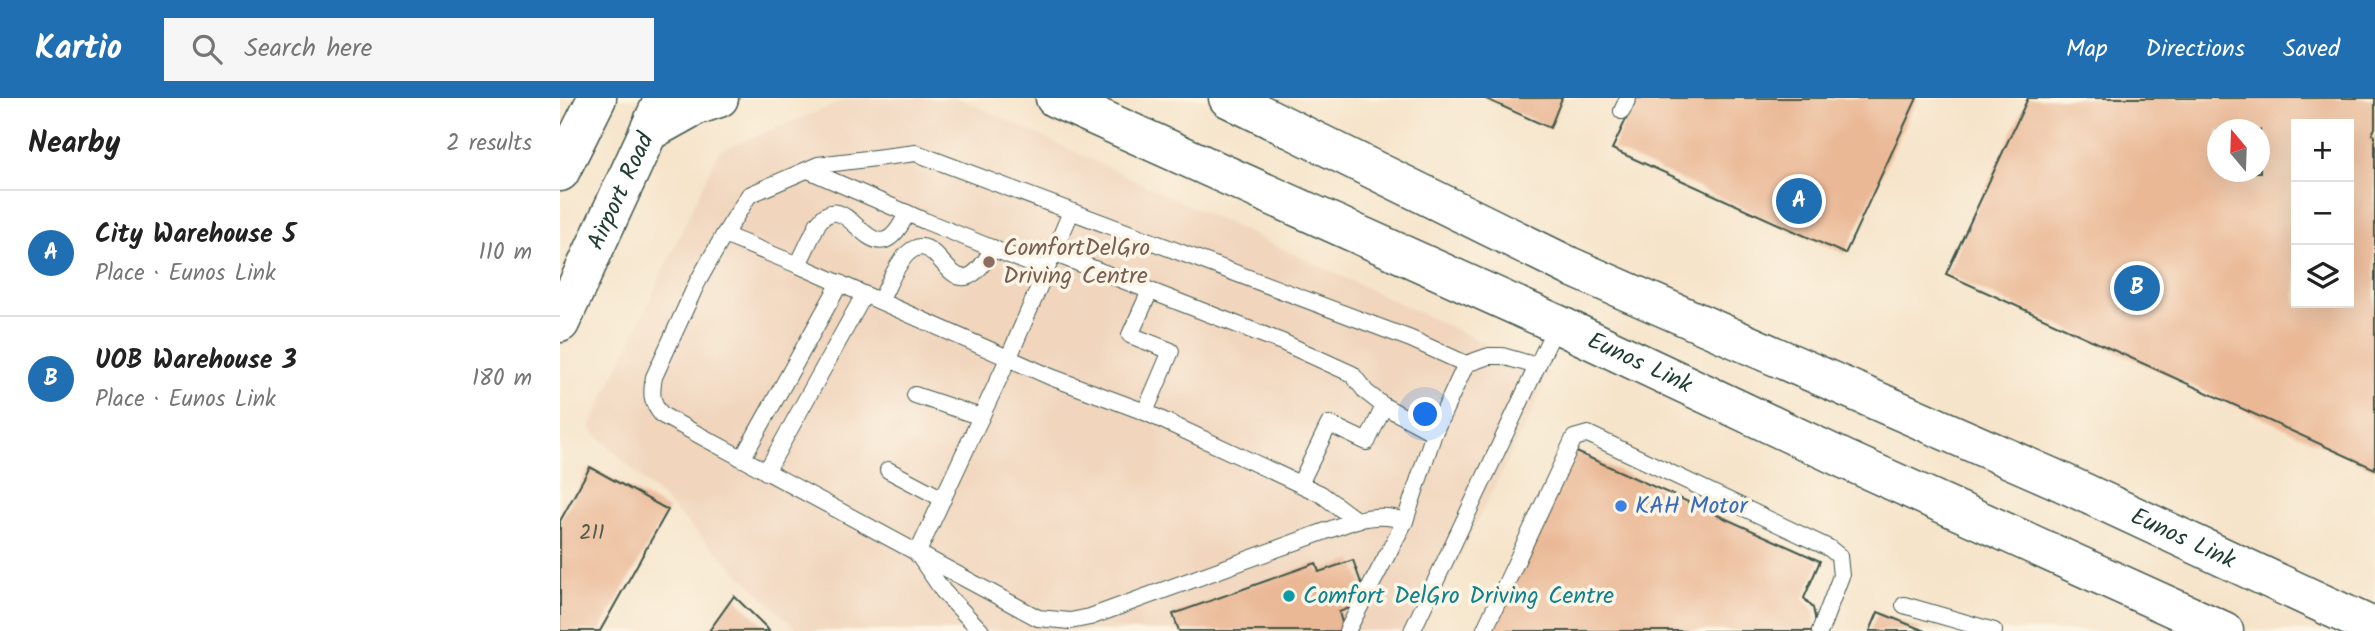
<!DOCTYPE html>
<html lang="en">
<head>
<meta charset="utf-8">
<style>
	:root { --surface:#fff; --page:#f6f6f6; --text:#222; --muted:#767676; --line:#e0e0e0; --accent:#1f6fb2 }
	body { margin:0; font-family:Kalam,sans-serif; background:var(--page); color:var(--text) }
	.controls { position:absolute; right:21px; top:21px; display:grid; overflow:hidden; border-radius:0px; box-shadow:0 7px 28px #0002 }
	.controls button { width:63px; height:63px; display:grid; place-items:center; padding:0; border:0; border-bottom:2px solid var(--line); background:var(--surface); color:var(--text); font:35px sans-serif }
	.compass { position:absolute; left:1647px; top:21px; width:63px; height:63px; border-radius:50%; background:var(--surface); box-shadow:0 7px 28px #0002; rotate:341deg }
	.you { position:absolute; left:866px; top:317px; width:24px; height:24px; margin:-18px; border:5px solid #fff; border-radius:50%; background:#1a73e8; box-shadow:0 0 0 10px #1a73e833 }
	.badge { display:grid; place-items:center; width:46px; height:46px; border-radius:50%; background:var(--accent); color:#fff; font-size:23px; font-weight:700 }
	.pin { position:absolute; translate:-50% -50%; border:4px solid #fff; box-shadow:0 2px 7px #0006 }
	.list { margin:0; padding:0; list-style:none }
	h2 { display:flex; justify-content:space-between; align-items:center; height:91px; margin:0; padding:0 28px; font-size:30px }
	h2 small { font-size:23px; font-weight:400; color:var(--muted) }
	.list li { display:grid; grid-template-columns:46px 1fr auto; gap:21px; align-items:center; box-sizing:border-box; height:126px; padding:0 28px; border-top:2px solid var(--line) }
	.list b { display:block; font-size:26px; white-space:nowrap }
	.list p { margin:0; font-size:23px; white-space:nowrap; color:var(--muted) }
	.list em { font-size:23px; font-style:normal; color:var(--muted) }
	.icon { flex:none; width:38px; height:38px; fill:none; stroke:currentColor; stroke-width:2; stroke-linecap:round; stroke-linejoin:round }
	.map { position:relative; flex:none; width:1815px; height:533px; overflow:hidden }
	header { display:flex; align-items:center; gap:42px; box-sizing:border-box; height:98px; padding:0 35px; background:var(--accent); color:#fff }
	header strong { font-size:33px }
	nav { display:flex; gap:38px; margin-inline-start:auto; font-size:24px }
	.search { width:490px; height:63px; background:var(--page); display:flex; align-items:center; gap:18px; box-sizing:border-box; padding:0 24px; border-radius:0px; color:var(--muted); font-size:26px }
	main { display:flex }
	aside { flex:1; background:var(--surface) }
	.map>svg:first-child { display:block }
</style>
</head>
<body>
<header>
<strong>Kartio</strong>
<div class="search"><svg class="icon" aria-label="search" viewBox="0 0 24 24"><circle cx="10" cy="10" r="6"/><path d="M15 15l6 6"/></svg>Search here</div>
<nav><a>Map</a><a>Directions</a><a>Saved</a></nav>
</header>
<main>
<aside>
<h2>Nearby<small>2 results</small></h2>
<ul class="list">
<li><span class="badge">A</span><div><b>City Warehouse 5</b><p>Place · Eunos Link</p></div><em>110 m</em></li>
<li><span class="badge">B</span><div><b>UOB Warehouse 3</b><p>Place · Eunos Link</p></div><em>180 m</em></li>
</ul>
</aside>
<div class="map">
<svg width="1815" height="533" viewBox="0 0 1815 533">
	<rect width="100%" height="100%" fill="#fcf5e5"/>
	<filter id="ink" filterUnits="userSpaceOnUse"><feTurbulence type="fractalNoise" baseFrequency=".0143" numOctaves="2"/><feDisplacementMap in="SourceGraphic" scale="14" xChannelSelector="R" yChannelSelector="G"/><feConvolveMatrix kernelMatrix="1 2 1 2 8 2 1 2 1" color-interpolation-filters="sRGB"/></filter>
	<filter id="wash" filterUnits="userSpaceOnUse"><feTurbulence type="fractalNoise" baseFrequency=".00686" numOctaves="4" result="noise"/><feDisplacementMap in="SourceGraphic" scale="28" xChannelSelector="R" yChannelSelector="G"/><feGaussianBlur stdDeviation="1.57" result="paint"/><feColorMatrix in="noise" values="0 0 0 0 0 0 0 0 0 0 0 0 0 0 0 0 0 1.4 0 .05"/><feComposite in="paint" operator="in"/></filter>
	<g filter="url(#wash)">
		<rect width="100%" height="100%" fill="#f6e4ca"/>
		<path fill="#f1d5bd" d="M291,0H399L991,276L862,533H238L30,330L159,53Z"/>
		<g id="blocks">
			<g fill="#eab895" fill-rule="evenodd">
				<path d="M924,0H1002L990,30Z"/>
				<path d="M1076,0H1357L1285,156L1052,51Z"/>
				<path d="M1468,0H1815V30L1812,36L1815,38V371L1386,176ZM1736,26H1789V205H1736ZM1658,32H1700V74H1658Z"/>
				<path d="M1012,352L1260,463L1244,500L1253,510L1255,519L1256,533H927Z"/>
				<path d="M30,369L108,412L40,533H0V423Z"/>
				<path d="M793,462L802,488L792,509L779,514L783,528L781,533H619L613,516L756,465L759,474Z"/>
				<path d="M174,498L206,529L209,533H149Z"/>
				<path d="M1318,514L1365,533H1310Z"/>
			</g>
		</g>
	</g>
	<g filter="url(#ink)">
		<use href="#blocks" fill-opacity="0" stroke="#3f564a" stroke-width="2"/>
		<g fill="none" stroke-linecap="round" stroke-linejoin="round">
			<g stroke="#3f564a" stroke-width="18">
				<g id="service">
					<path d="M1062,13L1068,0"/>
					<path d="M248,72L365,123L486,172"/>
					<path d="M164,137L238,167L491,279L585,314L761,396L796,422"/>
					<path d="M493,155L722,244L792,276L806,294L824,308L874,335"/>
					<path d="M238,167L258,125C290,82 312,191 347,115"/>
					<path d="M320,203C328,189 335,168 347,156C382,122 390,228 433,150"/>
					<path d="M355,297L421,319"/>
					<path d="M585,314L611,253L570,237L590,193"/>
					<path d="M182,361L280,185"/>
					<path d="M328,372L383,401"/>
					<path d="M206,374L304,197"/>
					<path d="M740,386L769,326L807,344L824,308"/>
					<path d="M845,423C828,417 814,418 796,422L530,519L510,523L478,520L102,317C91,304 91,296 94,279L137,185L164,137L189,97L258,67L356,55L851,241L906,266L929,258H942L977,268"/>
					<path d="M357,456L449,259L511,114"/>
					<path d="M359,458L383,493L421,533"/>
					<path d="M1344,507L1434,533"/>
					<path d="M787,533L845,423L874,335L906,266"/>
					<path d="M852,533L997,226"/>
					<path d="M924,533L1014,340L1028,336L1269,450L1279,458L1281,478L1260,533"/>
				</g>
			</g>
			<g stroke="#3f564a" stroke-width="41">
				<g id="primary">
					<path d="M0,74L37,0"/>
					<path id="s1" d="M0,225L104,0"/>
				</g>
			</g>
			<g stroke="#3f564a" stroke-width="41">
				<g id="trunk">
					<path id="s2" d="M495,0L997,226L1284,361L1664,533"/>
					<path id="s3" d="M668,0L1009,168L1493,380L1815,530"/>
					<path d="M90,33L135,8L159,0"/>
				</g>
			</g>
			<use href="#service" stroke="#fff" stroke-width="16"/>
			<use href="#primary" stroke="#fff" stroke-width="38"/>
			<use href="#trunk" stroke="#fff" stroke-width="38"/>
		</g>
	</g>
	<circle fill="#8d6e63" stroke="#fcf5e5" stroke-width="2.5" cx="429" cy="164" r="7"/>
	<circle fill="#3f7fe0" stroke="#fcf5e5" stroke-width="2.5" cx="1061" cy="408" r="7"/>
	<circle fill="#0f9aa8" stroke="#fcf5e5" stroke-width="2.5" cx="729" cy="498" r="7"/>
	<g text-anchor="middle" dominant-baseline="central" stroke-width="7" stroke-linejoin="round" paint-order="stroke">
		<g font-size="21" fill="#525c4c">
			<text x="32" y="435">211</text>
		</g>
		<g font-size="24" fill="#1f3d34" stroke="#fcf5e5">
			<text stroke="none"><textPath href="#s1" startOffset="145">Airport Road</textPath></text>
			<text stroke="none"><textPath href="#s2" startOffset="642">Eunos Link</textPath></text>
			<text stroke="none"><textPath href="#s3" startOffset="1052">Eunos Link</textPath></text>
		</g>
		<g font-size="24" fill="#785e54" stroke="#fcf5e5" text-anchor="start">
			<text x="443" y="150">ComfortDelGro<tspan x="443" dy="28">Driving Centre</tspan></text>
		</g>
		<g font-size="24" fill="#366cbe" stroke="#fcf5e5" text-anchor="start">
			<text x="1075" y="408">KAH Motor</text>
		</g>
		<g font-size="24" fill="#0d838f" stroke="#fcf5e5" text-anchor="start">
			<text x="743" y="498">Comfort DelGro Driving Centre</text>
		</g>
	</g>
</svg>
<div class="controls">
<button>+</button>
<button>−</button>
<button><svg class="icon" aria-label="layers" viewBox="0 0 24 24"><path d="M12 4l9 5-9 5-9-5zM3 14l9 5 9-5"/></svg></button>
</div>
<svg class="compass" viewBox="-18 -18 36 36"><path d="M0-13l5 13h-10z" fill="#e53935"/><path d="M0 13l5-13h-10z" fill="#767676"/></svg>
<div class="you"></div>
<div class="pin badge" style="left:1239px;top:103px">A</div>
<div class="pin badge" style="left:1577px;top:190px">B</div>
</div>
</main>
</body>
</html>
